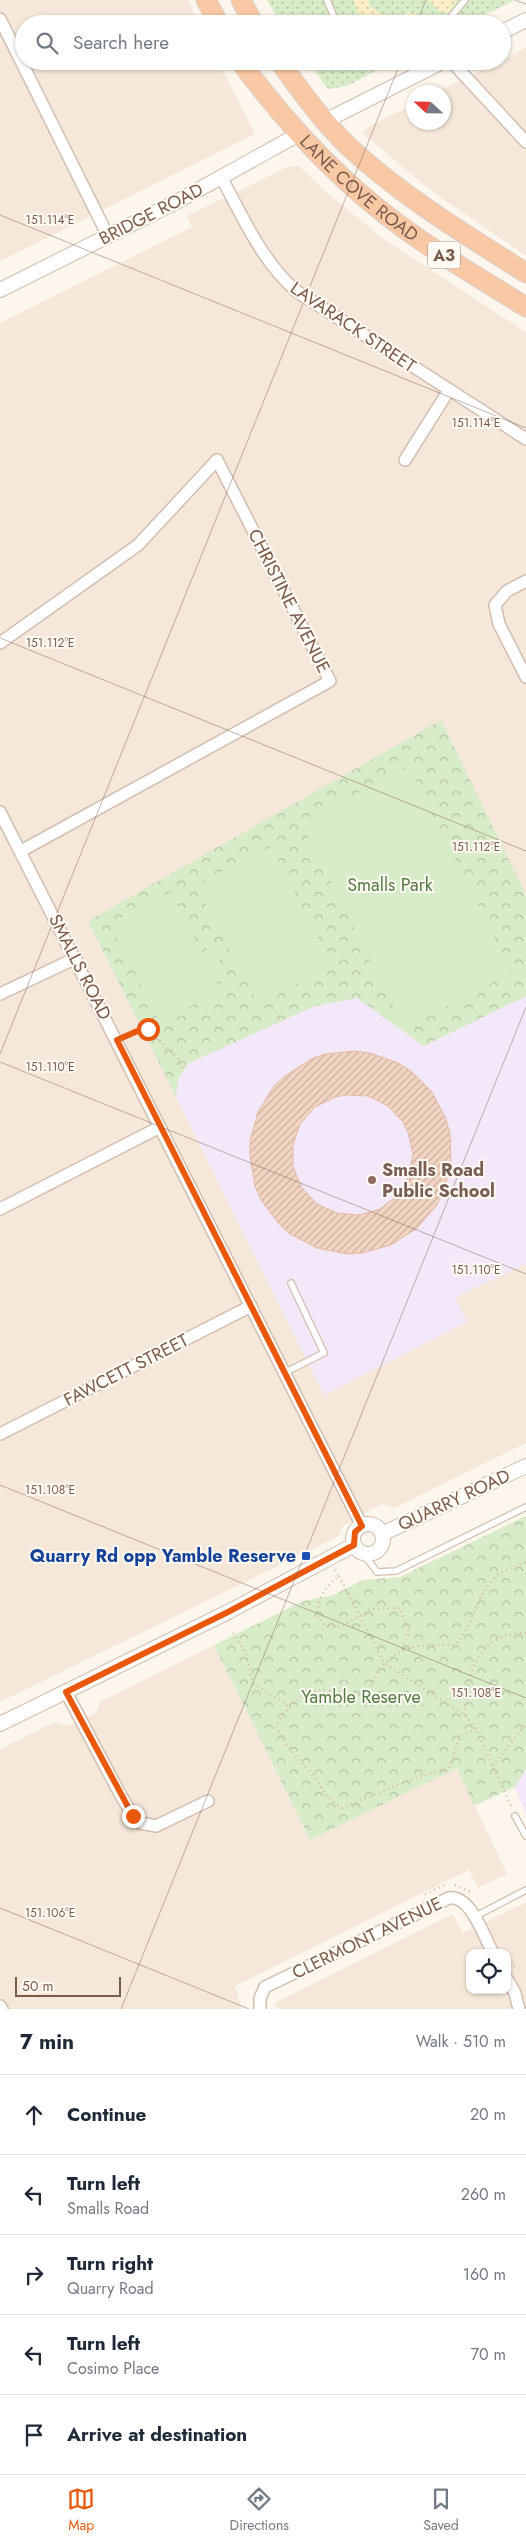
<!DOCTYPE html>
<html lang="en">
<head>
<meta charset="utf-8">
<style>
	:root { --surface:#fff; --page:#f2f2f3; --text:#1f2937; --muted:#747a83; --line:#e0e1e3; --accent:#ea580c }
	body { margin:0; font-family:Jost,sans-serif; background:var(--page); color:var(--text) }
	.controls { position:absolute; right:15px; bottom:15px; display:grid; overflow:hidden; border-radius:10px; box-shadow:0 1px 4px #0004 }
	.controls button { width:45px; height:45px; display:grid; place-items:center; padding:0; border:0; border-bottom:1px solid var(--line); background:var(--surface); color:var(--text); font:25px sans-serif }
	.compass { position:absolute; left:406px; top:85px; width:45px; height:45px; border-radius:50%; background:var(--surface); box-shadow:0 1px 4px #0004; rotate:292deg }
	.scale { position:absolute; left:15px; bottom:12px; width:106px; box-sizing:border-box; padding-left:5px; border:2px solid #7a5c4d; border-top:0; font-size:14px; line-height:18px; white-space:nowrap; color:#7a5c4d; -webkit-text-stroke:4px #fffaf3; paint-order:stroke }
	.stop { position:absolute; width:15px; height:15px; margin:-11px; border:4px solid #ea580c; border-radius:50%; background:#fff }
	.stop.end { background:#ea580c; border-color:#fff; box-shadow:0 1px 5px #0008 }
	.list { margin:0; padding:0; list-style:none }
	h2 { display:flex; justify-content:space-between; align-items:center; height:65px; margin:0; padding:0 20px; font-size:21px }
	h2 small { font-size:16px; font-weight:400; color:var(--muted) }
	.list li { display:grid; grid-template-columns:32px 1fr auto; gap:15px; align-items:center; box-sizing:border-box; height:80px; padding:0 20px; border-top:1px solid var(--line) }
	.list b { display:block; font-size:19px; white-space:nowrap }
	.list p { margin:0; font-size:16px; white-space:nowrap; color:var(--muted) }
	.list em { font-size:16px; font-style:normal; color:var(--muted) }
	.icon { flex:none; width:28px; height:28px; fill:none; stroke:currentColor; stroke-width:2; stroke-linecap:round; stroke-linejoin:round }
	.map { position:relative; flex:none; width:526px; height:2009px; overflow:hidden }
	.search { position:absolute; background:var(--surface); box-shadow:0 1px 4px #0004; left:15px; right:15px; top:15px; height:55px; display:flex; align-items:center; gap:12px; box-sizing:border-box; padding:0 18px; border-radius:28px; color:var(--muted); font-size:19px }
	.sheet { height:465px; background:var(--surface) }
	nav { display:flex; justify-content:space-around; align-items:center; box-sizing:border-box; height:70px; border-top:1px solid var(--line); background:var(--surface); font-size:14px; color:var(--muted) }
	nav a { display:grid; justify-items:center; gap:2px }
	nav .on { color:var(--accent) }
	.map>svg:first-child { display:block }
</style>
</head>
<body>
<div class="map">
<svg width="526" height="2009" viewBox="0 0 526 2009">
	<defs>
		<pattern id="grass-dots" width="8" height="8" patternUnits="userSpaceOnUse" patternTransform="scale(1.25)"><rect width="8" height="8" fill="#d8ecc9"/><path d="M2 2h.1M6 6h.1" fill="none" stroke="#b4c2a5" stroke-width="1.8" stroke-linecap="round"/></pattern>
		<pattern id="sand-dots" width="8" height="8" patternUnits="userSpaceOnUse" patternTransform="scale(1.25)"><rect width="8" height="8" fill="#fcefc7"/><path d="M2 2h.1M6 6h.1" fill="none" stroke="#d1c5a4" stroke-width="1.8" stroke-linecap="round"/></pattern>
		<pattern id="park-crowns" width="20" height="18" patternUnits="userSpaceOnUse" patternTransform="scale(1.25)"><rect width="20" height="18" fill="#d8ecc9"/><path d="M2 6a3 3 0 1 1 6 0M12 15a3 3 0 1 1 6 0" fill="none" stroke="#b4c2a5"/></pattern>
		<pattern id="building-hatch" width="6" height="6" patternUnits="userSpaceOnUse" patternTransform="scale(1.25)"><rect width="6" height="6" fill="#f3d5c3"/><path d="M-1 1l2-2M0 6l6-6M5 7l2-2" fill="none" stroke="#cab0a1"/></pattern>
	</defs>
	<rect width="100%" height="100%" fill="#fdf6ec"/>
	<g fill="#f5e8da" fill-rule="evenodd">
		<path d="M0,0H188L199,24H24V61H218L255,134L0,261Z"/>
		<path d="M526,47V256L433,192L362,133L370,126L413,104L414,122H444V92H437L502,61Z"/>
		<path d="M289,166H299L327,193L385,240L526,332V1443L394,1508L381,1504L342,1527L339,1536L0,1702V323L192,227L187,216Z"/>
		<path d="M214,1645L310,1840L457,1768L507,1874L478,1888L469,1870L235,1986L242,2009H0V1749L55,1722L69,1726L96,1713L100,1702Z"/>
		<path d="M526,1902V2009H277L275,2003L453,1914L463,1933ZM470,1953H507V1990H470Z"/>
	</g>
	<g fill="#f3e8fa">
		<path d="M526,996V1264L455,1297L467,1322L324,1395L176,1097L178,1079L189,1063L315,1006L357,998L424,1046Z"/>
		<path d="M526,1769V1815L515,1787Z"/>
	</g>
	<g fill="url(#grass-dots)">
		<path d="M267,0H515L466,24H281Z"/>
		<path d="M308,61H394L347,86L328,89Z"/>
	</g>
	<g fill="url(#sand-dots)">
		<path d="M354,0H368L370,7L382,14L380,22C365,27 356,13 354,0Z"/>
		<path d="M428,0H456L450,11L445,13L440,12Z"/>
		<path d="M408,12L417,14L416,24H395L396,19Z"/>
	</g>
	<g fill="url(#park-crowns)">
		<path d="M441,720L526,895V996L424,1046L357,998L315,1006L189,1063L178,1079L176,1097L88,921Z"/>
		<path d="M526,1516V1769L515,1787L474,1806L457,1768L310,1840L214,1645L303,1601L333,1595L363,1580L400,1577Z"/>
	</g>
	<g fill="#d8ecc9">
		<path d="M409,767L512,973L404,1027L301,822Z"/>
		<path d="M271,847L332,965L258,1004L197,886Z"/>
		<path d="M171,892L221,991L160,1022L110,923Z"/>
		<path d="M209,934L229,984L222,987L202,937Z"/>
	</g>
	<path fill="url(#building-hatch)" stroke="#e6bba3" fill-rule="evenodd" d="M355,1051L370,1053L398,1063L411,1071L432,1092L446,1119L450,1134L451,1164L443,1193L436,1206L416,1229L391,1245L362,1253L347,1254L317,1248L290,1234L279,1224L261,1200L255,1186L250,1156V1141L258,1112L274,1086L285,1076L311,1059L325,1054ZM346,1095L368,1096L388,1106L403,1122L408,1132L413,1154L409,1176L398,1195L380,1209L359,1215L337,1213L317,1204L302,1188L293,1167V1145L300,1124L315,1107L335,1097Z"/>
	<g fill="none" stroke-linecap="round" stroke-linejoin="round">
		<g stroke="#d1beb0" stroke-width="8">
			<g id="service">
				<path d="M327,0L337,24"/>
				<path d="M445,24L465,0"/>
				<path d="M353,61L358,64L368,61"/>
				<path d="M284,1373L324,1353L291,1283"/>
				<path d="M363,1553L377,1572L396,1571L526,1507"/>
				<path d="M515,1816L526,1836"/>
				<path d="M474,1917L526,1890"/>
			</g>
		</g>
		<g stroke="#d1beb0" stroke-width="14">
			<g id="minor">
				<path d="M0,19L108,236"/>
				<path d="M451,61L526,142"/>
				<path d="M221,177C243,217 261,260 296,291L526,439"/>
				<path d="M405,460L449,390"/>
				<path d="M526,581L507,591L495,605L499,624L526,677"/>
				<path d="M0,643L138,545L217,460L330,681L21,851"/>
				<path d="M0,812L362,1526"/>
				<path d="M0,994L76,958"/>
				<path d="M0,1209L160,1127"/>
				<path d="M0,1434L251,1306"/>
				<path d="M66,1692L120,1794L133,1816L140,1823L156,1826L208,1801"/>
				<path d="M507,1979L515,1993L519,2009"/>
				<path d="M0,2006L2,2009"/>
				<path d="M260,2009V1998L265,1987L449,1898C471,1895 484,1937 493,1953"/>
			</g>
		</g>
		<g stroke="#d1beb0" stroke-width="16">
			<g id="tertiary">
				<path d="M502,32L526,20"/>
				<path d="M325,121L444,61"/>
				<path d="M0,290L178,201L299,134"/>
				<circle cx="368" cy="1539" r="15"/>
				<path d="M382,1534L526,1466"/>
				<path d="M0,1724L228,1612L354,1545"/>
			</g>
		</g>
		<g stroke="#dad1cd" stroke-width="21">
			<g id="trunk">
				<path d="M206,0L219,24"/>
				<path d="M241,0L254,24"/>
				<path id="s1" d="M240,61C285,122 337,179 398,224C439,255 483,280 526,307"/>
				<path d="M279,61C301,91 322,121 349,147C403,197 465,234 526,273"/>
			</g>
		</g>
		<g stroke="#d9b8a5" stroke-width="2.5" stroke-dasharray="1 4" stroke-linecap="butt">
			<path d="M126,1036L142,1029H148L178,1059L183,1069"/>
			<path d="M335,1570L339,1576C325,1587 318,1597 317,1616L325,1625L341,1627L370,1609L400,1608L409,1632L402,1649"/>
			<path d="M339,1576L384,1663L465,1715L476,1729L512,1808"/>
			<path d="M233,1633L246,1654L253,1683L289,1707"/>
			<path d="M465,1715C465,1675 478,1632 526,1633"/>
			<path d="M476,1729L460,1736L449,1768L415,1778L342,1808C322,1795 326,1792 313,1776C299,1759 284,1746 276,1725C304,1687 313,1685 358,1696C377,1685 372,1676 385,1663C403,1643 430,1645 455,1645L465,1633L484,1590L499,1573L526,1562"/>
			<path d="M493,1766L526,1724"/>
			<path d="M455,1885L473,1893"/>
			<path d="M425,1894L445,1885"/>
			<path d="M507,1953L516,1970"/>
		</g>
		<use href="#service" stroke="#fff" stroke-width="5.5"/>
		<use href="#minor" stroke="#fff" stroke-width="11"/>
		<use href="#tertiary" stroke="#fff" stroke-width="14"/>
		<use href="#trunk" stroke="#f9c8a4" stroke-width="19"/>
	</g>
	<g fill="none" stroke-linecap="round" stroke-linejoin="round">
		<path stroke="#ea580c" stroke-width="6" d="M133,1816L66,1692L228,1612L354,1545L355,1532L362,1526L117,1040L142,1029H148"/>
	</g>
	<path fill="none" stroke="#7a5c4d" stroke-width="1" stroke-opacity="0.45" d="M515,0L526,4M416,24L426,0M0,215L526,428M0,638L526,851M0,1054L401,61M0,1062L526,1274M0,1485L526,1698M0,1908L249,2009M121,2009L526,1007"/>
	<circle fill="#8d6e63" stroke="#fffaf3" stroke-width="2" cx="372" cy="1180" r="5"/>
	<rect fill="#1a4fb4" stroke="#fffaf3" stroke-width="2" x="301" y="1551" width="10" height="10" rx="2.5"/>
	<g text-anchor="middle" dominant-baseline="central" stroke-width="4" stroke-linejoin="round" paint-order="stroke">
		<rect fill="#fffaf3" stroke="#a28b7f" stroke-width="1" x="428" y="241.5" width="32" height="27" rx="4"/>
		<g font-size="16" font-weight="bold" fill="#7a5c4d">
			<text x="444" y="255">A3</text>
		</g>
		<g font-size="18" fill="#7a5c4d" stroke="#fffaf3">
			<text stroke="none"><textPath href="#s1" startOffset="175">LANE COVE ROAD</textPath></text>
			<text transform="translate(151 214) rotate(-27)">BRIDGE ROAD</text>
			<text transform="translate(353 327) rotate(34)">LAVARACK STREET</text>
			<text transform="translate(289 601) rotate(63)">CHRISTINE AVENUE</text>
			<text transform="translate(80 967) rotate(63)">SMALLS ROAD</text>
			<text transform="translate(126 1370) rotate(-27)">FAWCETT STREET</text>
			<text transform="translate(454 1500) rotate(-25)">QUARRY ROAD</text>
			<text transform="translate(367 1938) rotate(-26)">CLERMONT AVENUE</text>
		</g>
		<g font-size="18" fill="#537a41" stroke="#fffaf3">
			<text x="390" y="885">Smalls Park</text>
			<text x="361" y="1697">Yamble Reserve</text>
		</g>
		<g font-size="18" font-weight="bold" fill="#785e54" stroke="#fffaf3" text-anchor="start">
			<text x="382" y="1170">Smalls Road<tspan x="382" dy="21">Public School</tspan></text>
		</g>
		<g font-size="18" font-weight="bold" fill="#164399" stroke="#fffaf3" text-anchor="end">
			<text x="296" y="1556">Quarry Rd opp Yamble Reserve</text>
		</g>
	</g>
	<g font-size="12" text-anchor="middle" fill="#7a5c4d" stroke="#fffaf3" stroke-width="4" stroke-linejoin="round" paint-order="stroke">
		<text x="50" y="224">151.114°E</text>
		<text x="476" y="427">151.114°E</text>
		<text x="50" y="647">151.112°E</text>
		<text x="476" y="851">151.112°E</text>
		<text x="50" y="1071">151.110°E</text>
		<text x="476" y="1274">151.110°E</text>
		<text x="50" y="1494">151.108°E</text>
		<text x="476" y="1697">151.108°E</text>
		<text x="50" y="1917">151.106°E</text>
	</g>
</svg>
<div class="controls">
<button><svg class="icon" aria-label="locate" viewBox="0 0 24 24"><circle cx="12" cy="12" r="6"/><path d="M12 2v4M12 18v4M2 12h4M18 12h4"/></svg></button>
</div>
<svg class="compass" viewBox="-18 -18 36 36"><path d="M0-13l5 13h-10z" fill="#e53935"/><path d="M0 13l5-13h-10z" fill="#747a83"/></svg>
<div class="scale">50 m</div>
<div class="stop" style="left:148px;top:1029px"></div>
<div class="stop end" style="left:133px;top:1816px"></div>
<div class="search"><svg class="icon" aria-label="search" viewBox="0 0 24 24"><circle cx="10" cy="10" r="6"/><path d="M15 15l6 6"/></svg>Search here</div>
</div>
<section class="sheet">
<h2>7 min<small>Walk · 510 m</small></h2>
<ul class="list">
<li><svg class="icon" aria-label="ahead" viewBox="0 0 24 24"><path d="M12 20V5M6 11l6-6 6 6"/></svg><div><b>Continue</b></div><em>20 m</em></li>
<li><svg class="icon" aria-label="left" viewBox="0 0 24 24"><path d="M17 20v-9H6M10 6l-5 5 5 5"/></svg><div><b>Turn left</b><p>Smalls Road</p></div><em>260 m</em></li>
<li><svg class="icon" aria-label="right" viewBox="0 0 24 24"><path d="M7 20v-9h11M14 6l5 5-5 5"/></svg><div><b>Turn right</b><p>Quarry Road</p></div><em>160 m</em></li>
<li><svg class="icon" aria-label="left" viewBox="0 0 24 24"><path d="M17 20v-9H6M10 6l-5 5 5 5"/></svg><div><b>Turn left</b><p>Cosimo Place</p></div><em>70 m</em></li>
<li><svg class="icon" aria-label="arrive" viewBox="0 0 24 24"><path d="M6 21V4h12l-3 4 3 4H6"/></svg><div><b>Arrive at destination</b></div></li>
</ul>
</section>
<nav>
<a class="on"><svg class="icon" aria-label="map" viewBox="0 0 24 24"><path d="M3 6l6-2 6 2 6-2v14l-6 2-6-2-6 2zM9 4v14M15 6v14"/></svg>Map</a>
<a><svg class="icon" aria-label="directions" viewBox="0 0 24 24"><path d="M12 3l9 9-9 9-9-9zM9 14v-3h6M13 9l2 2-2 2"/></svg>Directions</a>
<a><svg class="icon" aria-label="saved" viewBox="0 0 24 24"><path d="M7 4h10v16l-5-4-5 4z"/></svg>Saved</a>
</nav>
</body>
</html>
